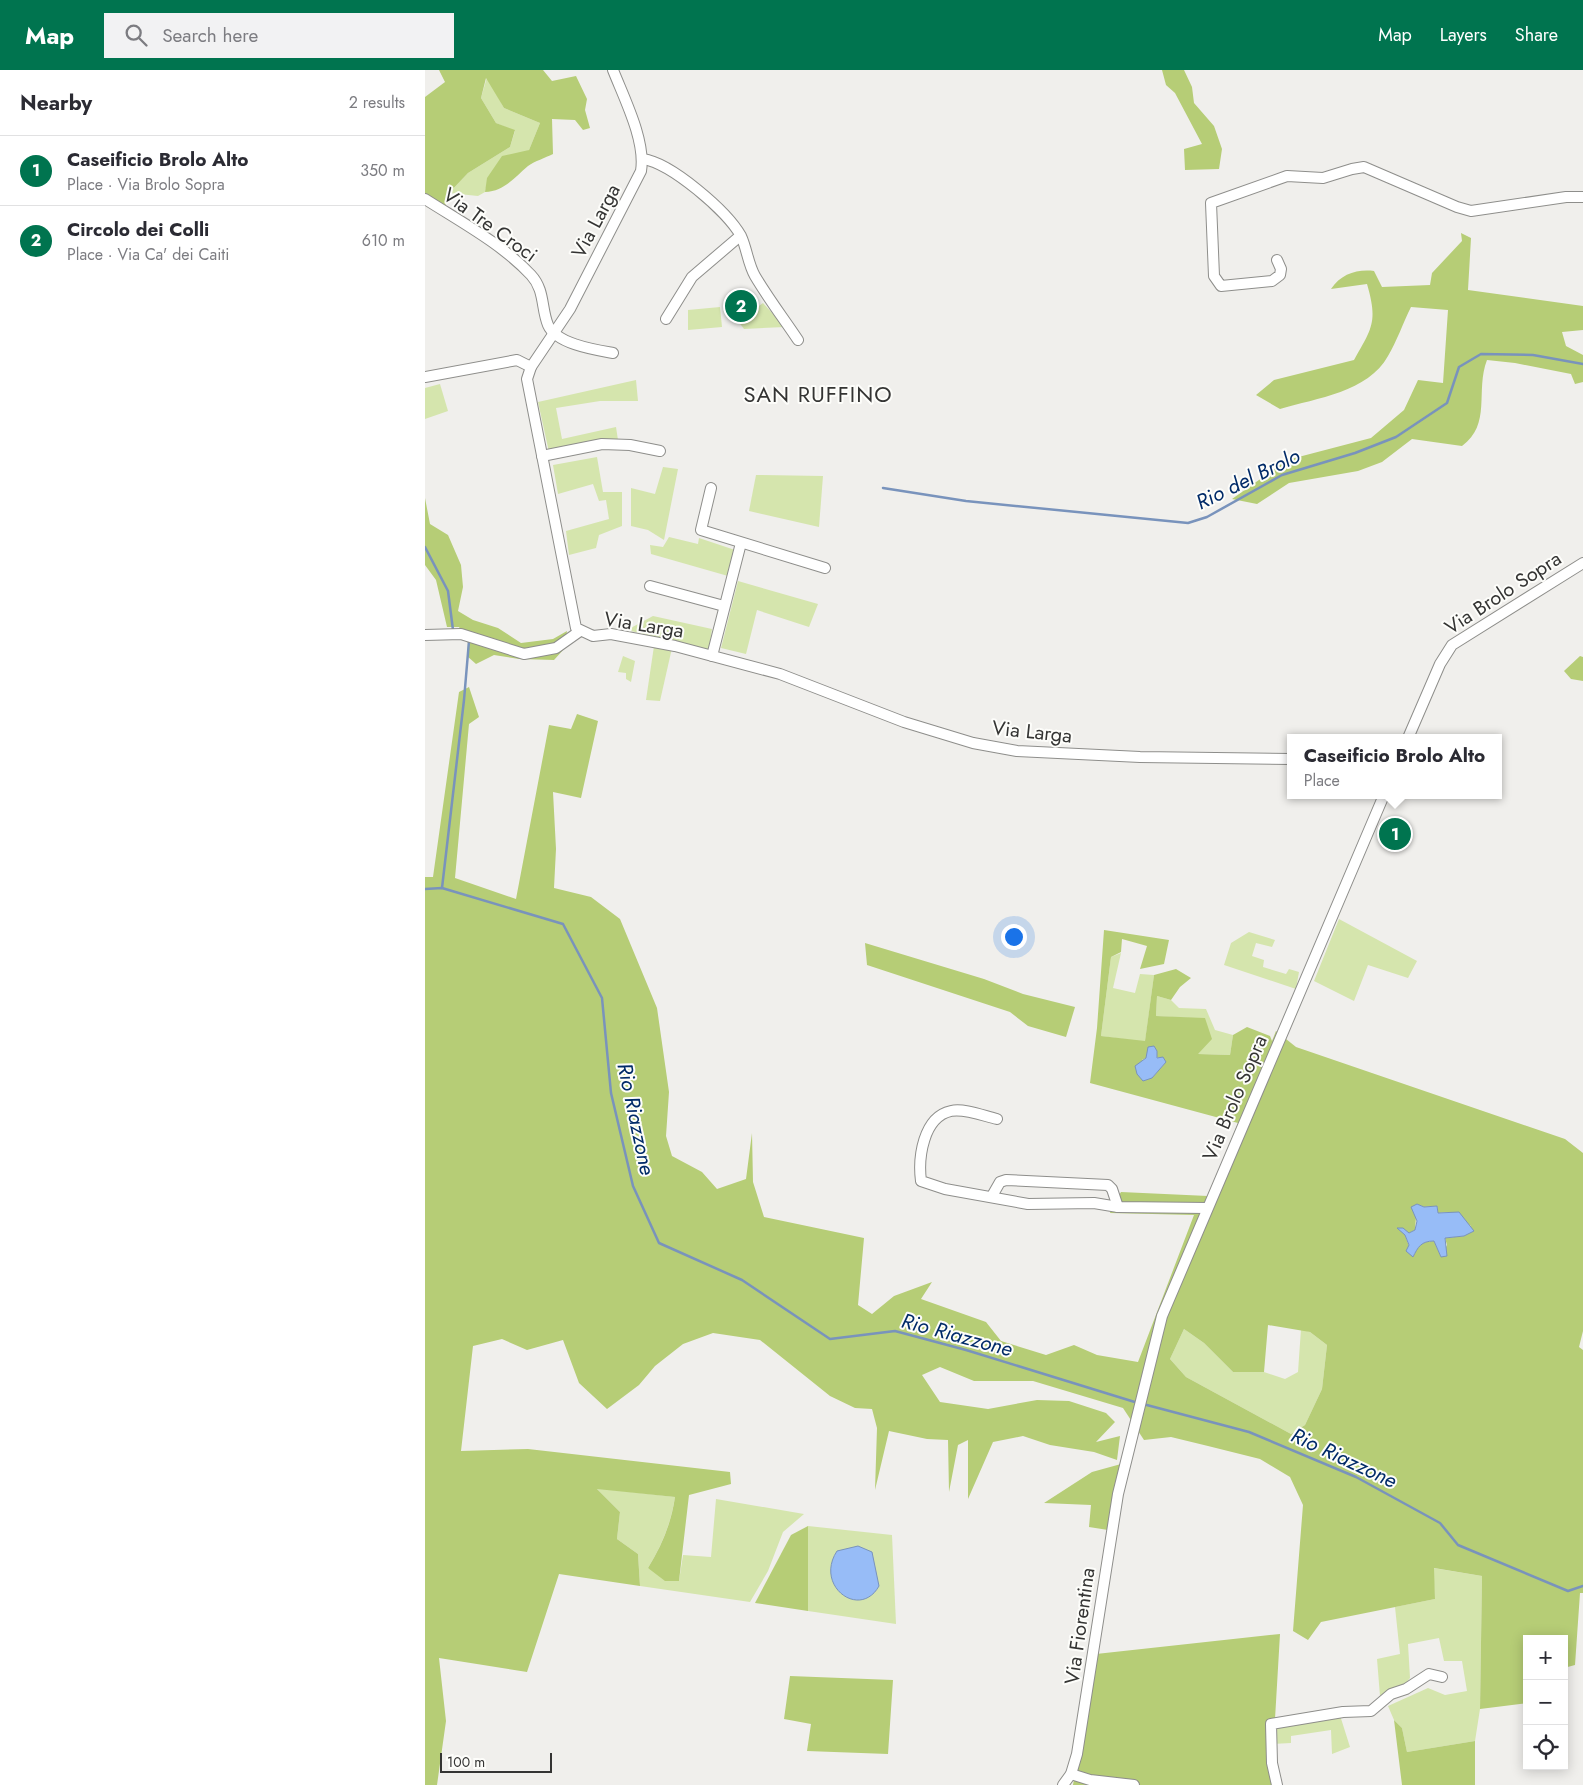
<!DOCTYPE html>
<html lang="en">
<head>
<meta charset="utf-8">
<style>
	:root { --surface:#fff; --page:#f2f2f3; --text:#2b2b33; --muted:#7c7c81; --line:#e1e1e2; --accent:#00744f }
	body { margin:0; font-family:Jost,sans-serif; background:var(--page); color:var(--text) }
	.controls { position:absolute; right:15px; bottom:15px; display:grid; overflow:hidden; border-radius:0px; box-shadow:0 2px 12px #0003 }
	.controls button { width:45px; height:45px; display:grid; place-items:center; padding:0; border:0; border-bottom:1px solid var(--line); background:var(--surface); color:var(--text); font:25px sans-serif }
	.scale { position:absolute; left:15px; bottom:12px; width:112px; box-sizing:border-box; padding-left:5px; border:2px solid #343433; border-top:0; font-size:14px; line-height:18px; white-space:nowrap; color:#343433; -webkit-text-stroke:4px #fdfdfa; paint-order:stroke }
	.you { position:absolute; left:588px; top:866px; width:18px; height:18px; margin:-12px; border:4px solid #fff; border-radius:50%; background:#1a73e8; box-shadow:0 0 0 8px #1a73e833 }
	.badge { display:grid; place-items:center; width:32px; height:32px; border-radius:50%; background:var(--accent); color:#fff; font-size:16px; font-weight:700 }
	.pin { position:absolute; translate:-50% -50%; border:2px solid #fff; box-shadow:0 1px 5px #0006 }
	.popup { position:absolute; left:862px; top:664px; width:215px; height:65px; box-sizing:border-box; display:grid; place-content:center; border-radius:0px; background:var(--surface); filter:drop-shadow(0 1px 4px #0005); font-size:16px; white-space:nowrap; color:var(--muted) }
	.popup b { font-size:19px; color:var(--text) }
	.popup::after { content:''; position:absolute; left:50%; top:100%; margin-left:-10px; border:10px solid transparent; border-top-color:var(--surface) }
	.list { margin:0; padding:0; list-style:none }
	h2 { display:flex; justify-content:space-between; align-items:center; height:65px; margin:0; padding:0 20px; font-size:21px }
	h2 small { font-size:16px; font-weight:400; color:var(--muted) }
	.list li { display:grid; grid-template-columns:32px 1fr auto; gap:15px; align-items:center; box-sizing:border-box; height:70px; padding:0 20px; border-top:1px solid var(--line) }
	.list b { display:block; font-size:19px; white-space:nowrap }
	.list p { margin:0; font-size:16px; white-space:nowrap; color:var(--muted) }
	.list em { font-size:16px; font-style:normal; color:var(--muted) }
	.icon { flex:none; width:28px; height:28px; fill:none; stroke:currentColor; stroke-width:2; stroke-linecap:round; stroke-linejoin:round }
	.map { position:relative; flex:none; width:1158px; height:1715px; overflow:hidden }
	header { display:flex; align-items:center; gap:30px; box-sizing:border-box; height:70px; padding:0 25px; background:var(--accent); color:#fff }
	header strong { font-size:24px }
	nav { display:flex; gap:28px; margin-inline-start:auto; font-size:18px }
	.search { width:350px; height:45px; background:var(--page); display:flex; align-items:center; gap:12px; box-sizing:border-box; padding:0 18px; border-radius:0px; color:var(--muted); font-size:19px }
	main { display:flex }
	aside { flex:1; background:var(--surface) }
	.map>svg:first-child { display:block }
</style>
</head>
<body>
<header>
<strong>Map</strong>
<div class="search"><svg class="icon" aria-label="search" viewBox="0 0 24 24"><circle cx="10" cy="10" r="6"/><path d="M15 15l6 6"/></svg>Search here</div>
<nav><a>Map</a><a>Layers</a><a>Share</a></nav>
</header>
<main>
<aside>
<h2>Nearby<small>2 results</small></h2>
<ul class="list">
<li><span class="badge">1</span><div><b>Caseificio Brolo Alto</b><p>Place · Via Brolo Sopra</p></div><em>350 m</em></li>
<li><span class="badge">2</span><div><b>Circolo dei Colli</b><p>Place · Via Ca' dei Caiti</p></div><em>610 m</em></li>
</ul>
</aside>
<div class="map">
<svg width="1158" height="1715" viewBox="0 0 1158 1715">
	<rect width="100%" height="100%" fill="#f0efec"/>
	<g fill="#d5e5ad">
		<path d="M62,7L79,38L115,53L104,80L63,108L60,122L53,126L24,123L43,103L85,77L90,61L71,53L56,28Z"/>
		<path d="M338,233L360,257L319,259L313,251Z"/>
		<path d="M295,237L297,257L263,260V240Z"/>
		<path d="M211,310L213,331H175L131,338L137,369L191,357L193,370L179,369L124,382L113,332Z"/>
		<path d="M15,314L23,341L0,349V318Z"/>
		<path d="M172,387L178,422H197V456L174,465L171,478L144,485L141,461L184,449L181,430L174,431L168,414L133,424L128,395Z"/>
		<path d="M238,397L253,399L239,470L223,460L206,456V418L230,424Z"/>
		<path d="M331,405L398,406L394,457L324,441Z"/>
		<path d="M244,467L273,474L274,468L310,480L303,506L226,484L225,475L238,477Z"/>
		<path d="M313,511L393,534L384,557L332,540L321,584L296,578Z"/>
		<path d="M228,546L287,559L284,580L202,560Z"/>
		<path d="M229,576L247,578L235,631L221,630Z"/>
		<path d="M198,586L210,591L206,612L201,609V603L193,602Z"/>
		<path d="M914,849L992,891L983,908L943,895L929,931L889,911Z"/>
		<path d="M824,862L850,870L847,877L831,873L827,886L839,890L838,897L861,904L864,899L874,902L871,919L799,895L806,873Z"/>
		<path d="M696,883L688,918L710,923L715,904L729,905L720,972L676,966L686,887Z"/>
		<path d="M732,926L746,930L754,938L781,939L790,960L808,965L805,985L772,984L780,949L731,946Z"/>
		<path d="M759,1259L779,1273L808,1302H839L860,1309L873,1302L876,1259L885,1262L902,1275L897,1319L880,1355L866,1364L761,1307L745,1289Z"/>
		<path d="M171,1418L250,1427C246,1453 237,1475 223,1498L254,1511L258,1485L286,1487L291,1429L379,1444L358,1462L343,1501L325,1532L215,1516L213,1484L192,1469L195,1442Z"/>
		<path d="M383,1456L467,1465L471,1554L383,1541Z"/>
		<path d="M1008,1498L1057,1506L1055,1639L1050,1671L982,1682L977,1658L969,1650L963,1636L1003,1618L1020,1625L1042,1621L1037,1591H1019L1014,1568L983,1574L985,1608L980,1614L955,1626L952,1589L975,1584L970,1537L1010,1529Z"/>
		<path d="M913,1639L925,1677L907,1684L906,1660L866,1666V1673L847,1674L850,1649Z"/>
	</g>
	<g fill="#b6cd76" fill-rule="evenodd">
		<path d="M14,0H118L127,11L151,6L162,29L160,40L165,58L158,60L150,50L127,49L128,84C120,88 110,91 103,96C89,108 79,121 60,122L62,108L77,86L104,80L115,53L79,38L61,8L56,28L71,53L90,60L85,77L43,103L24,123L20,137L0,123V27L20,12Z"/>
		<path d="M737,0H759L767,17L769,33L789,56L797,79L794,99L760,100L759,79L777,74L750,23L741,15Z"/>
		<path d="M1036,163L1046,168L1043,220L1158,236V260L1137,262L1141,276L1158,285V312L1150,314L1146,304L1090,293L1062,290C1050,321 1067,354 1037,376L987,369L957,392L933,401L864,413L832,434L807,429L862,390L946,368L979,340L993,310L1018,313L1023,240L986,237C978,253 972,271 963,286C943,322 892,328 855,339L831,325L849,310L929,290C947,258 953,252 942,214L906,219C916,204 932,199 949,201L957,217L1005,215L1007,203L1037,171Z"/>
		<path d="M0,428L5,454L23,465L36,495L38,517L33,541L48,550L73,558L96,573L128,569L142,561L139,579L129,590L94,589L69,585L51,594L42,586L43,573L34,557H22L11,510L0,495Z"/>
		<path d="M1155,586L1158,587V611L1146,609L1139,601Z"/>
		<path d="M44,617L54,647L44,654L30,808L91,829L124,655L146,659L152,644L173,651L156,728L128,722L131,779L129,818L166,827L195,849L232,938L244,1022L241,1066L247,1086L277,1102L292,1119L321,1109L327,1063L328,1112L339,1147L439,1168L433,1235L447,1244L469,1226L507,1212L496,1229L561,1252L576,1271L621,1285L649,1275L672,1285L713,1292L769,1145L685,1143L687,1136L696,1122L783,1126L813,1053L665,1013L672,958L679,860L744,870L739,894L715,899L722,876L697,869L696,882L686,887L676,966L720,971L729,905L751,899L766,908L755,917L746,930L732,926L731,946L780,948L787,969L773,984L805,985L808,965L822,957L845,966L847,971L851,961L871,977L1140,1069L1158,1083V1261L1154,1277L1158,1280V1523H1155L1150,1595L1139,1598V1569H1102V1633L1055,1639L1057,1506L1009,1498L1010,1529L896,1552L883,1570L868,1561L878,1435L865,1407L835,1389L783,1376L746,1367L719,1370L698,1338L608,1311H549L515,1297L497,1305L515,1332L563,1339L612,1330L644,1331L681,1343L690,1352L671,1372L695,1366L692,1390L669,1382L625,1375L598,1366L568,1372L543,1429V1370L533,1375L524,1422L523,1370L502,1369L464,1361L450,1420L452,1358L447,1339L430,1338L405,1326L335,1270L288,1263L258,1274L230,1296L214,1315L182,1339L154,1313L138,1270L102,1280L77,1269L48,1276L36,1381L103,1379L305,1402L306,1414L264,1425L254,1511H240L223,1498C237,1475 246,1454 250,1427L172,1419L195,1442L192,1469L213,1484L215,1516L134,1504L102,1602L14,1588L21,1651L12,1715H0V807H8L34,622ZM723,982L741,992L727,1008L717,990L721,988ZM992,1134L999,1137L1012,1136L1013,1143L1024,1142L1046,1156L1039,1166L1020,1168L1022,1175L1016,1187L1009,1171C996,1171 993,1176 988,1187L980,1165L990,1160ZM843,1255L885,1262L902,1275L897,1319L880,1355L866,1364L761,1307L745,1289L759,1259L779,1273L808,1302H839Z"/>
		<path d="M440,873L559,909L598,924L650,937L641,967L603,956L585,942L442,895Z"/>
		<path d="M696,1394L683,1460L664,1457L666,1435L619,1433L667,1402Z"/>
		<path d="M383,1456V1541L330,1533L366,1465Z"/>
		<path d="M855,1564L850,1649L852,1715H648L671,1584Z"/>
		<path d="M365,1606L468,1610L463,1684L382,1681L386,1654L359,1649Z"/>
		<path d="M969,1650L977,1658L982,1682L1050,1671V1715H977Z"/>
	</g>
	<g fill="#97bcf7" stroke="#7993bc">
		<path d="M729,976L732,981V988L738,987L741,992L727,1008L718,1011L712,1004L710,996L721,988L723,977Z"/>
		<path d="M992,1134L999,1137L1012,1136L1013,1143L1034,1142L1049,1161L1039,1166L1020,1168L1022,1186L1016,1187L1009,1171C996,1171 993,1177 988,1187L981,1181L984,1175L980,1165L972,1158H978L984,1163L990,1160L992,1151L986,1137Z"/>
		<path d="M433,1476L447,1482L454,1516C435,1550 389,1516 412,1481Z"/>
	</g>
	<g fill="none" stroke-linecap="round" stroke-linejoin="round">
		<g stroke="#7993bc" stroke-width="2.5">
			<path d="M458,418L541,431L763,453L782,447L857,405L930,383L971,367L1022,333L1034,297L1056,284L1108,285L1158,294"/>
			<path d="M0,477L23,521L28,560"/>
			<path d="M17,818L39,630L44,571"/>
			<path d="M0,819L17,818L138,854L177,928L186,1023L208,1116L234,1173L317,1210L405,1269L470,1261L541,1280L713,1333"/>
			<path d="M718,1334L824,1362L931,1407L1015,1453L1033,1475L1143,1521L1158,1516"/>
		</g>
		<g stroke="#8e8e8b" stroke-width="12">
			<g id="minor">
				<path d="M188,0C199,28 221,71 216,101L145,239L106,297L102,309L151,558L168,566L186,564L250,576L355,604L479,652L548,673L592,681L715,687L866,689"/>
				<path d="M218,89C246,93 302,141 316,166C322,179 323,194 330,206C343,228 359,249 373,270"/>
				<path d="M0,129C36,152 77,174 106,205C120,220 116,238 123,255C131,274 171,280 188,283"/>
				<path d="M852,190L856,199L855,205L847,211L796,216L789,206L786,133L862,106L898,108L927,99L939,97L1032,137L1046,141L1141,127H1158"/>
				<path d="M241,249L267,207L315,166"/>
				<path d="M0,307L92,290L106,297"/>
				<path d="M117,386L177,374L205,375L235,381"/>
				<path d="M286,418L276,460L400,498"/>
				<path d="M225,516L299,536"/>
				<path d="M0,565L36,564L99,584L131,578L155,561"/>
				<path d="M287,586L316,473"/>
				<path d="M983,668L1015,594L1027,575L1158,493"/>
				<path d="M572,1049C559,1046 539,1038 526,1041C498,1047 493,1088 496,1111L520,1119L603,1134L669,1133L693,1137L782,1138"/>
				<path d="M567,1126L575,1112L581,1110L683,1115L687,1119L693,1137"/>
				<path d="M646,1704L665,1710L709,1715"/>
				<path d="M638,1715L646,1704L652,1684L693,1424L737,1246L959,725"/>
				<path d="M852,1715L847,1693L846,1654L918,1642L946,1641L966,1624L981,1619L1004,1604L1017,1607"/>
			</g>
		</g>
		<use href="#minor" stroke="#fff" stroke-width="10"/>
	</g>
	<g text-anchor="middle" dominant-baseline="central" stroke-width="4" stroke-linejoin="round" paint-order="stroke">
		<g font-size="20" fill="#343433" stroke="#fdfdfa">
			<text transform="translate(171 151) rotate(-62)">Via Larga</text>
			<text transform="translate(65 155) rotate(36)">Via Tre Croci</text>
			<text transform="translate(1078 523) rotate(-33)">Via Brolo Sopra</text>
			<text transform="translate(219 555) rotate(9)">Via Larga</text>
			<text transform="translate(607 662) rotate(6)">Via Larga</text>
			<text transform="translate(810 1028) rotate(-67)">Via Brolo Sopra</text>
			<text transform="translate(655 1556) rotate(-82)">Via Fiorentina</text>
		</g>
		<g font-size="21" font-style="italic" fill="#002a68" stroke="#fdfdfa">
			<text transform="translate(823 409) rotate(-26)">Rio del Brolo</text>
			<text transform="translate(211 1049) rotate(78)">Rio Riazzone</text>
			<text transform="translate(532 1265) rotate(15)">Rio Riazzone</text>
			<text transform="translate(919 1388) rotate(25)">Rio Riazzone</text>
		</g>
		<g font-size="22" letter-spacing="1" fill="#343433" stroke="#fdfdfa">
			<text x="393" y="324">SAN RUFFINO</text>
		</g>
	</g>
</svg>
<div class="controls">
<button>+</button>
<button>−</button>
<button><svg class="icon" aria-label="locate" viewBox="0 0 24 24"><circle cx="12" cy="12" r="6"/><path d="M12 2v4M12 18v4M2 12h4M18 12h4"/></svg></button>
</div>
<div class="scale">100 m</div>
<div class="you"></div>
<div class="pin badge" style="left:970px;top:764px">1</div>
<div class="popup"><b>Caseificio Brolo Alto</b>Place</div>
<div class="pin badge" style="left:316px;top:236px">2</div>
</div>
</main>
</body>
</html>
